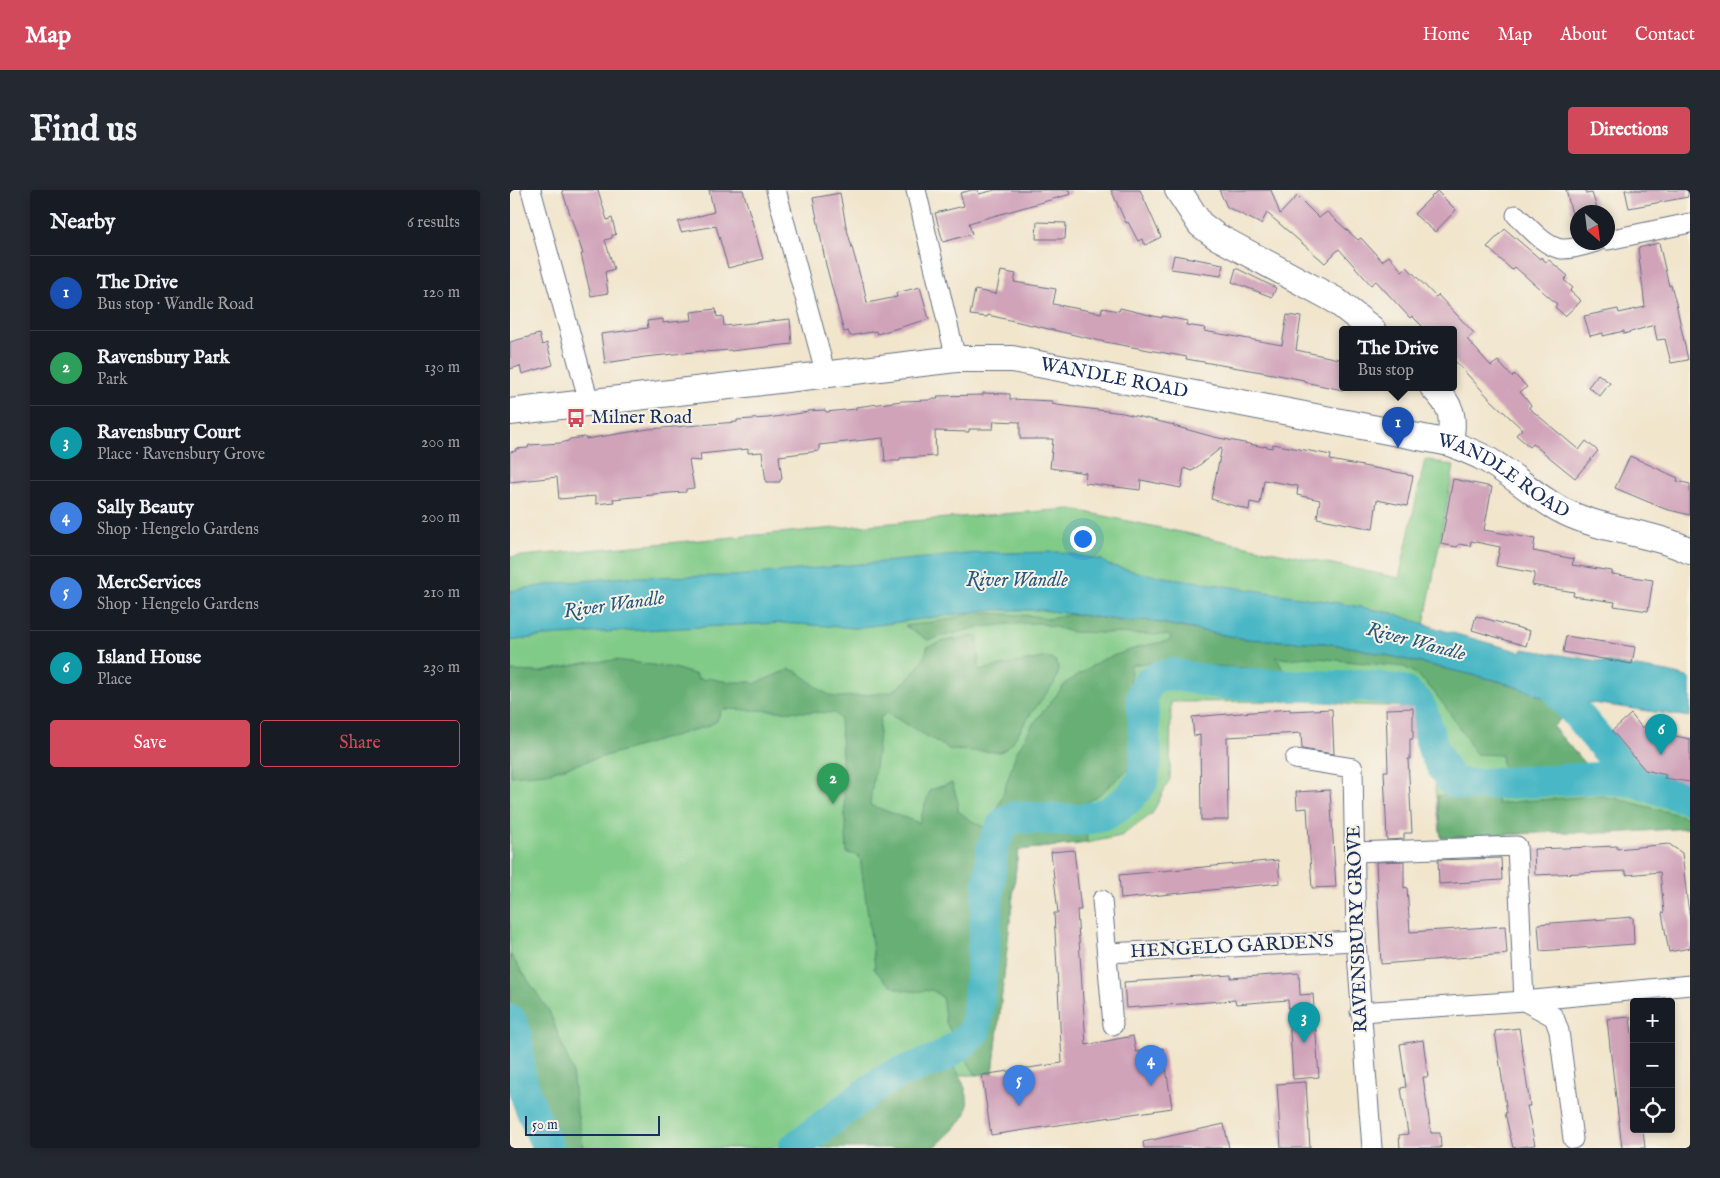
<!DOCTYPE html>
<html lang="en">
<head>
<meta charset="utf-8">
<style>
	:root { --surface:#171b24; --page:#242831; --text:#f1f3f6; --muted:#9ea1a6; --line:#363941; --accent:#d1495b }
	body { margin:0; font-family:"IM FELL English",serif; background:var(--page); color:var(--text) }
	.controls { position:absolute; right:15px; bottom:15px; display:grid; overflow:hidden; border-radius:5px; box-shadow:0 2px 8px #0003 }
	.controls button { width:45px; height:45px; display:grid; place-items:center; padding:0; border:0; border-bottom:1px solid var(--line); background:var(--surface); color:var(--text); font:25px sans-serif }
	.compass { position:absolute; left:1060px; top:15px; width:45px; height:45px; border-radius:50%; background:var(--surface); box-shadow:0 2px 8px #0003; rotate:152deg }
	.scale { position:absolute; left:15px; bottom:12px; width:135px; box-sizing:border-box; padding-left:5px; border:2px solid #1b2f5e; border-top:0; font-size:14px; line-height:18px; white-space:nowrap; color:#1b2f5e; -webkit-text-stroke:4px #f7f3e8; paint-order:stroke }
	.you { position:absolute; left:572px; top:348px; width:18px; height:18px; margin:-12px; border:4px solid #fff; border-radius:50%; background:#1a73e8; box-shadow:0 0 0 8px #1a73e833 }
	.badge { display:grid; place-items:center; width:32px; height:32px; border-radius:50%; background:var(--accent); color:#fff; font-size:16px; font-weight:700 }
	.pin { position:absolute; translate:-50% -41px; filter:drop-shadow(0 1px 2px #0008) }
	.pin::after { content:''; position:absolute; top:26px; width:18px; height:15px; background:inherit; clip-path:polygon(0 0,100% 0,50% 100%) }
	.popup { position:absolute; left:829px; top:136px; width:118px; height:65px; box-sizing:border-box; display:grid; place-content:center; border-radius:5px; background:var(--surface); filter:drop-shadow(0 1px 4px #0005); font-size:16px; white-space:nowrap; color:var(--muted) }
	.popup b { font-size:19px; color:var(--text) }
	.popup::after { content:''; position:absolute; left:50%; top:100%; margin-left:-10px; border:10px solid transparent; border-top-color:var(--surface) }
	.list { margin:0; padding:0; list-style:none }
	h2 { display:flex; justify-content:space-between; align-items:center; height:65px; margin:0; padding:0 20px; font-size:21px }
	h2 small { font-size:16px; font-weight:400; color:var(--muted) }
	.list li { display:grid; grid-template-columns:32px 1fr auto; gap:15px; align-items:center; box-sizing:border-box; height:75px; padding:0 20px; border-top:1px solid var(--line) }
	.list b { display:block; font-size:19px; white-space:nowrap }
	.list p { margin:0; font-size:16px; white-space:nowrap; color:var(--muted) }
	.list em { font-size:16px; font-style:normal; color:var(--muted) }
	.actions { display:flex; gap:10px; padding:15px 20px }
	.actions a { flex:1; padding:11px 0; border:1px solid var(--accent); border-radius:5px; text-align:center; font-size:18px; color:var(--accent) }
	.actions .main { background:var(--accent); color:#fff }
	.icon { flex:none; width:28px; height:28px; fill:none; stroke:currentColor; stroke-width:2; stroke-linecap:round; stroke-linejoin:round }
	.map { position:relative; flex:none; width:1180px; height:958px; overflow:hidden; border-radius:5px }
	header { display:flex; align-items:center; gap:30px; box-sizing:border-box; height:70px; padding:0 25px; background:var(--accent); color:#fff }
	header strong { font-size:24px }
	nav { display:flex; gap:28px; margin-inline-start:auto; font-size:18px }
	.intro { display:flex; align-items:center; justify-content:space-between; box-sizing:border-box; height:120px; padding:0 30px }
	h1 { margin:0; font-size:35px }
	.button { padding:12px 22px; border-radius:5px; background:var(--accent); color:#fff; font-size:18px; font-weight:700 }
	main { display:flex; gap:30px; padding:0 30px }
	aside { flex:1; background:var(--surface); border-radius:5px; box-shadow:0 2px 8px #0003 }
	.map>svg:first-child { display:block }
</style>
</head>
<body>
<header>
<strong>Map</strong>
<nav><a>Home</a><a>Map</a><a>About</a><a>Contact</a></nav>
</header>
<div class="intro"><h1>Find us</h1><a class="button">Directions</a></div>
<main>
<aside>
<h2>Nearby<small>6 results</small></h2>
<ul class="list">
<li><span class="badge" style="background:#1a4fb4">1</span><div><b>The Drive</b><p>Bus stop · Wandle Road</p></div><em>120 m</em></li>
<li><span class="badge" style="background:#2e9e5b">2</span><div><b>Ravensbury Park</b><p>Park</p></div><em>130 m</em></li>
<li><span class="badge" style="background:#0f9aa8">3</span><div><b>Ravensbury Court</b><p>Place · Ravensbury Grove</p></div><em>200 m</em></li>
<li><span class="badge" style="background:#3f7fe0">4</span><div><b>Sally Beauty</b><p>Shop · Hengelo Gardens</p></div><em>200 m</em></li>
<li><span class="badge" style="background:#3f7fe0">5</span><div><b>MercServices</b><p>Shop · Hengelo Gardens</p></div><em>210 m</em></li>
<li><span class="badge" style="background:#0f9aa8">6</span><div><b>Island House</b><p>Place</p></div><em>230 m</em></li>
</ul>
<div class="actions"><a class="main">Save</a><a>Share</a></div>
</aside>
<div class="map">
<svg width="1180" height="958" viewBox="0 0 1180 958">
	<rect width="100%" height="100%" fill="#f7f3e8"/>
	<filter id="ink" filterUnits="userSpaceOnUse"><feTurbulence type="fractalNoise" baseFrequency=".02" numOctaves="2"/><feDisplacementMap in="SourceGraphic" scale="10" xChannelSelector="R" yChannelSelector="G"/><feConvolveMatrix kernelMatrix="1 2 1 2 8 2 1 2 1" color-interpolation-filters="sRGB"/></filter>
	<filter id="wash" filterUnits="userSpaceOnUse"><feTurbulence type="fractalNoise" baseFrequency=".0096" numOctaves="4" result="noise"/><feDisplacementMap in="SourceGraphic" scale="20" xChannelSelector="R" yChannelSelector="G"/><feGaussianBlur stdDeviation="1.12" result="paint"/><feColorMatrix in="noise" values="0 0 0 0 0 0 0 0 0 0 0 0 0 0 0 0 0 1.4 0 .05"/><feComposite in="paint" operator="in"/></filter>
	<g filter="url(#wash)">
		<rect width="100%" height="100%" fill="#f1e5cc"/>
		<path fill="#81cb88" stroke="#4e7d73" d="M915,269L944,276L907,472L989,491L1046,513L1055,524L1043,537L1081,581L1087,595L1095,594L1148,605L1180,615V635L931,648L922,574L911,544L910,532L905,517L846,515L805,511L661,512L660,589L642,624L611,646L577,653L508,660L483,883L466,885H450L440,872L371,899L294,958H33L22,933L4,880L2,845L0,840V367L437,328L561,319L889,388Z"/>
		<g fill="#68af74" stroke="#426f69">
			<path d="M463,422L524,426L538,429L563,424L622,432L635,430L735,449L815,453L846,458L989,491L1036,508L1046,513L1055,524L1043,537L1081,581L1000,589L993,583L991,565L966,564C949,538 922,489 894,477L798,467L778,469L767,467L775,483L737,478L643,472L621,475L620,522L628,566L624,574L590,604L569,617L513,618L485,623L491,610L506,563L523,534L556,493L591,470L632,456L658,451L662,448L657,445L562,442L529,433L500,434L465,438L418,450L395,436L436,430Z"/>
			<path d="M468,446L469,480L537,467L546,471L549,481L544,494L522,522L502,553L496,559L490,562L441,560L377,523L370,528C369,558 363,586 360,615L409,633L420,600L442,593L448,612V621L460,630L478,639L498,636L507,632L562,635L576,634L577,653L508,660L483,883L466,885L451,862L436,833L432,807L422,800C396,804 379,800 363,777H365L350,668L347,665L337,663L330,528L324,523L214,519L210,523L207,531L198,536L37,583L0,586V481L31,482L74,473L106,470L164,478L187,485V488L196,490L198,488L218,492H242L244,494L280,479C297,484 307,502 325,507C329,508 379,503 382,501C395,495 416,471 417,457L434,451Z"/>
			<path d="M982,601L986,606L988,614L1013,611L1086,606L1104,608L1180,628V638L1102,643L1044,642L931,648L927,606Z"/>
			<path d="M0,764L39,821L62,880L66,917L74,958H33L22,933L4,880L2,845L0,840Z"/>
			<path d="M440,872C450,885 462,905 456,923C451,934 433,949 424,958H294L371,899L389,890Z"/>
		</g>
		<path fill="#4ab7c5" stroke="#327392" d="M479,362L493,363L550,362L592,370L598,375L641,385L823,412L882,423L932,440L1011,462L1013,459L1158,482L1180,488V527L1076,512L1046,513L1036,508L989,491L846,458L815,453L735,449L635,430L622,432L532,420H476L345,438L271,433L93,442L36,446L0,451V401L49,393L115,387L224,386Z"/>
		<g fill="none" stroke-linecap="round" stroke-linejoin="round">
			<g stroke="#4ab7c5" stroke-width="32">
				<path d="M1037,487L1076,535L1124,591L1180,609"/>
				<path d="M0,830C11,850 6,863 10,884C15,908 28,935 38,958"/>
				<path d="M284,958L366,896L384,885L431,868L455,851L465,840L468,820L482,659L488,644L495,632L505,627L562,630L576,629L598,623L618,609L632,592L636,570L632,508L635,498L640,491L649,486L661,484L708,493L828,497L850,495L893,501L907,512L912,521L924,561L934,580L943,592L958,595L1088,588L1124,591"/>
			</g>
		</g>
		<g id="blocks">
			<g fill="#d0a3b9">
				<path d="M52,0H88L97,30L102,28L106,45H102V48L95,50L104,79L95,82L98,103L81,106L71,64H73Z"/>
				<path d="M199,0H233L253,69L218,78L206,36L171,42L168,32L204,22Z"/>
				<path d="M462,0H468L469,4L485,0H560L561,4L459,33L462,44L433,52L425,23L454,16L450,3Z"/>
				<path d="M601,0H630L651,47L635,55L632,49L628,51L618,32L616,33Z"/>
				<path d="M709,0H761L770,24L787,6L809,28L817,22L848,50L851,48L872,71L879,66L892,81L897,77L926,107L928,105L964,143L957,149L981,176L988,171L1002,187L1004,184L1017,197L1010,202L1021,215L1019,218L1069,260L1076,251L1088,261L1065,288L1023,254L1020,257L1006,245L1012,239L980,209L943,169V139H915L902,126L900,128L866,91L861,95L829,59L815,73L757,23L751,34L717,17Z"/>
				<path d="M1056,0H1076V4L1082,3L1087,18L1062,24Z"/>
				<path d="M1115,0H1178V7L1119,18Z"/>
				<path d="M927,1L946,20L925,42L904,24Z"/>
				<path d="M330,3L336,36L352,93H353L357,113L387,107L386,103L410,97L419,129L367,144L366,141L340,146L338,141L334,142L316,75L303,8Z"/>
				<path d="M527,32L556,33L555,49H526Z"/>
				<path d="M995,39L1030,69L1031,67L1036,72L1039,70L1058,86L1054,90L1063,98L1060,101L1071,111L1055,126L1045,117L1047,114L1005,77L1002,80L977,57Z"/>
				<path d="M1149,53L1159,96L1161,95L1166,113L1178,170L1161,173L1155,149L1147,150L1144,135L1114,144V141L1093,146V143L1080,146L1074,126L1108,119L1109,123L1135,117L1128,58Z"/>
				<path d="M664,65L713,74L711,86L661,79Z"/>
				<path d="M726,78L766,98L762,107L722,92Z"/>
				<path d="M491,81L506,84L504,92L546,99L543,114L591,123L592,118L609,121L610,118L652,128V126L677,131L676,135L695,138L694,141L772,155L777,125L791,127L786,160L833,170V200L794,192V190L763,184L676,169L677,167L595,152L478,125L477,127L460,125L465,100L486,104Z"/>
				<path d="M206,119L207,127L213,126L214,136L280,129L282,154L221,161V160L193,162V161L135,167L95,173L91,144L138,138L137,131L153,129V133L182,130L181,122Z"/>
				<path d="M29,144L32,155L37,153L43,175L12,184L10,176L0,179V152Z"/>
				<path d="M1088,184L1100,193L1090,206L1078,197Z"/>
				<path d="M473,203L500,204V209L543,211L542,214L547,215L613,223L664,235V236L704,247L754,257V256L762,258L763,254L821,265L820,270L897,284V285L903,286L897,316L867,310L863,339L807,328L810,310L787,305L788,296L754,290L750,314L740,312L739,320L701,309L712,257L682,281L674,278L671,298L631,290L630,300L575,293L576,283L540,278L543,249H510V232L484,231L483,239H459V242L425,241L426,266L390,268V271H375L373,248L309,255V261L269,266L272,289L270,290V292H256L252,262L238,263V259L190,264L191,271L179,270L184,298L176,299V302L143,304V305L103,309L104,312L86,314V306L49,309L47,287L0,292V262L6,261L5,259L18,258L19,255L51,253L58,251L60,249L75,247L76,249L139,239L227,232V230L258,228L298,222V221L315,220L316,222L346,219V217L392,211L420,210V209H428L427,206L473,205Z"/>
				<path d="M1120,266L1168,288L1167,291L1180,294V325L1155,319L1105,298Z"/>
				<path d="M943,289L982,297L974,340L1025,349L1023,361L1064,369L1062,375L1102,381V384L1143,390L1138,421L1104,416L1105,412L1063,406L1064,402L1022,395L1025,383L986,376L990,357L961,351L960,356L949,354L947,357L931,354Z"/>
				<path d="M966,426L1020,441L1016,456L962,440Z"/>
				<path d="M1056,446L1125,457L1122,474L1053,462Z"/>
				<path d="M903,518V549H900V569H898L902,643H894V649L877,650L874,581H878L876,519Z"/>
				<path d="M780,519V521L822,519L824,564L792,559L791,543L717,547L718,630H691L690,545L684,546L682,527Z"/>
				<path d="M1121,524L1132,538L1141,531L1155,544L1180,549V592L1154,588L1156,585L1135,580L1102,541Z"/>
				<path d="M820,600L826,697L802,698L797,618L787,619L786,602Z"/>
				<path d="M1159,654L1172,663L1177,709L1180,728V758L1159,762L1152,723L1154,722L1150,682L1116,685V681L1025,685L1024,659L1083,657L1107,656V659Z"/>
				<path d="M564,660L571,720H567L576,855L623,846L626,862L653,858L662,918L481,945L472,885L552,873L544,723H548L541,662Z"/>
				<path d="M991,668L992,690L929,694L928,670Z"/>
				<path d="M768,670L770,693L611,709L609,685Z"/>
				<path d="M894,671V698L897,697L900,742L995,736L997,764L871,774L866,672Z"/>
				<path d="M1123,727L1124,754L1030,761L1028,734Z"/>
				<path d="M789,783L790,805L803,804L809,887L783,889L778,810L726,814L725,810L616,818L614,792L721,785V788Z"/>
				<path d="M1120,827L1124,862V939H1133L1135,958H1112L1101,866L1097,829Z"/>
				<path d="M1009,838L1020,916H1017L1025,955L1003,958L995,923H997L985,841Z"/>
				<path d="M913,850L918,887H913L921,943H930L931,958H890L889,945L898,944L891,898L896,897L890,854Z"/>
				<path d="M796,892L800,958H771L767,894Z"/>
				<path d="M714,934L719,958H634L633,952Z"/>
			</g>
		</g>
	</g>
	<g filter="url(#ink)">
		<use href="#blocks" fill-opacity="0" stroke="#666f84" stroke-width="1"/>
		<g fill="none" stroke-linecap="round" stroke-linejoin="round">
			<g stroke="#666f84" stroke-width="21">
				<g id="street">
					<path d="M21,0L79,212"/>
					<path d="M266,0L316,185"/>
					<path d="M406,0L446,169"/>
					<path d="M1006,25C1018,36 1034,56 1051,59C1062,60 1076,55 1086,52"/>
					<path d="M1098,50L1180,33"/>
					<path d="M785,569L843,578L846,751L862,958"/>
					<path d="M845,662L1007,656L1014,811L1180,795"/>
					<path d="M592,710L603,835"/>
					<path d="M597,763L846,751"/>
					<path d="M850,822L1014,811L1044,827L1049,841L1063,949"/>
				</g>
			</g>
			<g stroke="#666f84" stroke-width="28">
				<g id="secondary">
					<path d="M668,0L690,34L706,46L825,110L862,139"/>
					<path d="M923,197C943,218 944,225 940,253"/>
					<path id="s1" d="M0,222L446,169H502L940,253C951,258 962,262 972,267C1002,282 1025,308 1055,322C1094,341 1141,342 1180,361"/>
				</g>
			</g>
			<use href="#street" stroke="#fff" stroke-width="19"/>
			<use href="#secondary" stroke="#fff" stroke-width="26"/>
		</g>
	</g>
	<defs>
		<g id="bus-bare" transform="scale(1.5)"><path d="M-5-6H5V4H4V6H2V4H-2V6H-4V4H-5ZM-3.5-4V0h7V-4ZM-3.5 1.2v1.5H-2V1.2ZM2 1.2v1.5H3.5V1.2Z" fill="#d1495b" stroke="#f7f3e8" stroke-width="2.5" paint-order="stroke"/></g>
	</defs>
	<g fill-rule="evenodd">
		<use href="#bus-bare" x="66" y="228"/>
	</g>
	<g text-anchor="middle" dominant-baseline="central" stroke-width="4" stroke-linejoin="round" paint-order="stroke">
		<g font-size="19" fill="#1b2f5e" stroke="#f7f3e8">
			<text stroke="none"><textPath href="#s1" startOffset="609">WANDLE ROAD</textPath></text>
			<text stroke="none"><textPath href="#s1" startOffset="1014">WANDLE ROAD</textPath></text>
			<text transform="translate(848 739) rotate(-92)">RAVENSBURY GROVE</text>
			<text transform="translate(722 757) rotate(-3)">HENGELO GARDENS</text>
		</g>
		<g font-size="19" fill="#1b2f5e" stroke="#f7f3e8" text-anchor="start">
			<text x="81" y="228">Milner Road</text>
		</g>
		<g font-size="20" font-style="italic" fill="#29587d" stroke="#f7f3e8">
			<text x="507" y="390">River Wandle</text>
			<text transform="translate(104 415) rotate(-8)">River Wandle</text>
			<text transform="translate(906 452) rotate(15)">River Wandle</text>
		</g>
	</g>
</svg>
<div class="controls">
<button>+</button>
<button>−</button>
<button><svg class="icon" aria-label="locate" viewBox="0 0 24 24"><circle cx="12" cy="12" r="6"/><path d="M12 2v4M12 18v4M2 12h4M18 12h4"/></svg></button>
</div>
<svg class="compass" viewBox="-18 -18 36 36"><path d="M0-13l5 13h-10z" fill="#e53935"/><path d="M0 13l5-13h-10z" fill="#9ea1a6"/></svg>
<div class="scale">50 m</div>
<div class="you"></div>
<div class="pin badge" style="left:888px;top:258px;background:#1a4fb4">1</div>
<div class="popup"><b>The Drive</b>Bus stop</div>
<div class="pin badge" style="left:323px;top:614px;background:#2e9e5b">2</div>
<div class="pin badge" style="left:794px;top:853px;background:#0f9aa8">3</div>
<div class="pin badge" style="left:641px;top:896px;background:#3f7fe0">4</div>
<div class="pin badge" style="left:509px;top:916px;background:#3f7fe0">5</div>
<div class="pin badge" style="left:1151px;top:565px;background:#0f9aa8">6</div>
</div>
</main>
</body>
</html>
